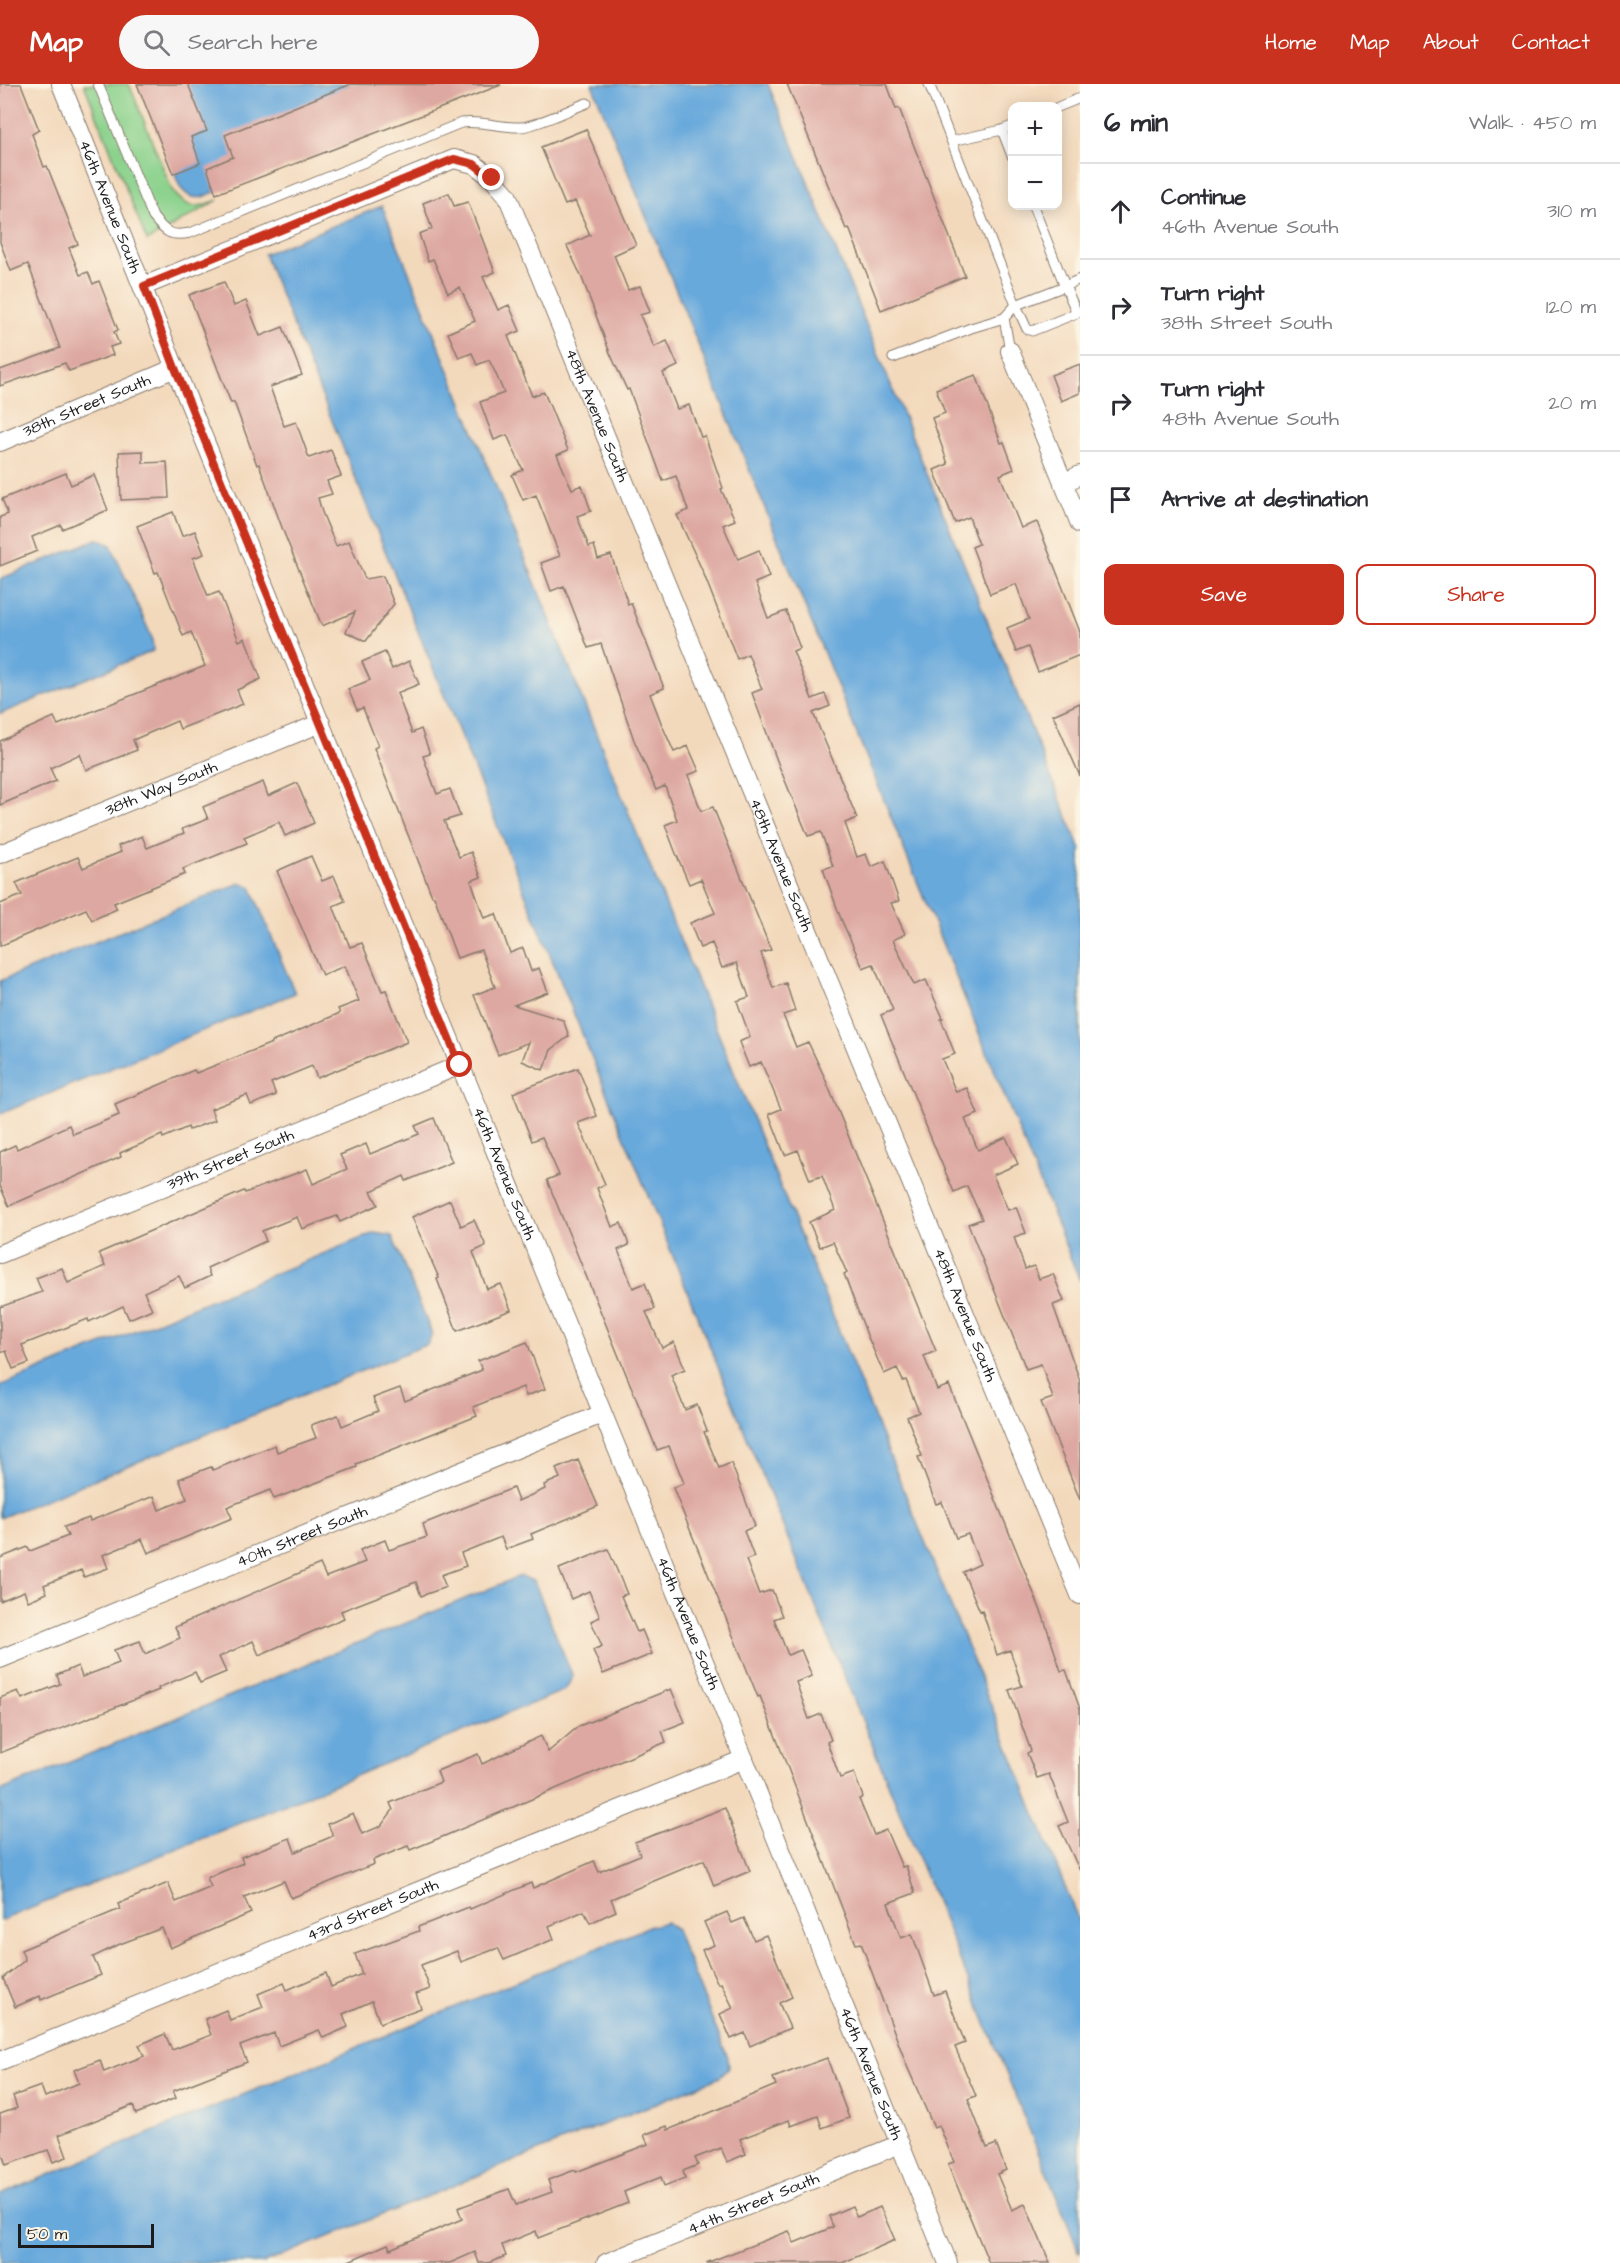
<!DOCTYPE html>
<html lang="en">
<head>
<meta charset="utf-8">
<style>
	:root { --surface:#fff; --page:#f7f7f7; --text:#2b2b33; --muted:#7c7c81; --line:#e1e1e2; --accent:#c8321e }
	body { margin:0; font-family:"Architects Daughter",sans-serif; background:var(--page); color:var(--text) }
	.controls { position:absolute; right:18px; top:18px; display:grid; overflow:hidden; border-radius:12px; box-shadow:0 3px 15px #0003 }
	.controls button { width:54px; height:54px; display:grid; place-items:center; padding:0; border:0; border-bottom:2px solid var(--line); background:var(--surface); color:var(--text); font:30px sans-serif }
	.scale { position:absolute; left:18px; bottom:15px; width:136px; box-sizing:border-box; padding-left:6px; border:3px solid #1c1c1c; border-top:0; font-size:16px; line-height:21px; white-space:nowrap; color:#1c1c1c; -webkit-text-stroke:4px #fcf5e5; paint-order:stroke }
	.stop { position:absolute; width:18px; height:18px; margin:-14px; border:4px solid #c8321e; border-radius:50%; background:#fff }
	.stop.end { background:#c8321e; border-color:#fff; box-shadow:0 2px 6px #0008 }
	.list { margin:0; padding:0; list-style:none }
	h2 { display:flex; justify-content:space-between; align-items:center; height:78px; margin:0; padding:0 24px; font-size:26px }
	h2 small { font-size:20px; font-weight:400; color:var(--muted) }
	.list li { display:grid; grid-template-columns:39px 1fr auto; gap:18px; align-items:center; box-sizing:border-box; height:96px; padding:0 24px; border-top:2px solid var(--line) }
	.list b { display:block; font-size:22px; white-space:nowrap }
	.list p { margin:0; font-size:20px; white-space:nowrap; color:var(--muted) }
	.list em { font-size:20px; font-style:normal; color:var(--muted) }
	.actions { display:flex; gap:12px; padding:18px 24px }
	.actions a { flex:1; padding:14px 0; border:2px solid var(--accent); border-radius:12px; text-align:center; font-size:21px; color:var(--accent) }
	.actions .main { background:var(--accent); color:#fff }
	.icon { flex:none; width:33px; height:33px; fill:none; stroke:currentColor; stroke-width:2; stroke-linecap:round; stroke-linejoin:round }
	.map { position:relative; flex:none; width:1080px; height:2179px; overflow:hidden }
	header { display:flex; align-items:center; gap:36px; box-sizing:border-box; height:84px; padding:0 30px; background:var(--accent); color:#fff }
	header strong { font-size:28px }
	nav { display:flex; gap:33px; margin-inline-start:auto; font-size:21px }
	.search { width:420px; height:54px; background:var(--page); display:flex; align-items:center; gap:15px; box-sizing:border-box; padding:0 21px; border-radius:33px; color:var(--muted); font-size:22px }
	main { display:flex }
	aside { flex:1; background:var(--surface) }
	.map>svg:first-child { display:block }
</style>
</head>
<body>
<header>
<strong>Map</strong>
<div class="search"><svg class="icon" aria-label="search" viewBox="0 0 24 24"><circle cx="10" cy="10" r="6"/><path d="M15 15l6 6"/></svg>Search here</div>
<nav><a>Home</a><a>Map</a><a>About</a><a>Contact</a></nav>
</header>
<main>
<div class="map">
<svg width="1080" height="2179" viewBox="0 0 1080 2179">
	<rect width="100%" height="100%" fill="#fcf5e5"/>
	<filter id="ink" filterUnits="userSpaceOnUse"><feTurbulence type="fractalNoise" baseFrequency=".0167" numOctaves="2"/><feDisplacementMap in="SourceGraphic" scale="12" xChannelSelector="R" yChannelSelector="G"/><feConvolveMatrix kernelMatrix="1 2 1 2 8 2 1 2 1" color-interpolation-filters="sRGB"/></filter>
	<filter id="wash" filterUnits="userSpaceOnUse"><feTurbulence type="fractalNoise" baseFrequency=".008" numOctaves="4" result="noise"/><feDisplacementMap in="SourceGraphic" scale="24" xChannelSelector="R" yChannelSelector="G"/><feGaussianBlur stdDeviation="1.35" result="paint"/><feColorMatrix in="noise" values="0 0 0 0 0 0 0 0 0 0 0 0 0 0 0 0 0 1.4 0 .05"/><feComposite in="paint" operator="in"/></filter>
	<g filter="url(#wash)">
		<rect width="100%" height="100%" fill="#f3d9bc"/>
		<path fill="#8bd28d" stroke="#547754" stroke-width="1.5" d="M84,0H129L172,106C187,126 196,125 218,116L147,157Z"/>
		<g fill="#68a9dc" stroke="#42627c" stroke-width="1.5">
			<path d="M139,0H472L203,113C192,115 187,112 180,103Z"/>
			<path d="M592,0H768L1080,764V1197Z"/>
			<path d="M382,122L1080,1840V2170L264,170Z"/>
			<path d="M97,455L111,461L152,554L153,567L0,630V495Z"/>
			<path d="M240,799L251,803L295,909L0,1030V897Z"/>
			<path d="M374,1149L392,1152L432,1250L428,1260L0,1434V1302Z"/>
			<path d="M520,1492L534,1497L573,1593L565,1606L0,1837V1707Z"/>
			<path d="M667,1838L676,1846L728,1974L729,1984L720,1993L264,2179H0V2111L651,1842Z"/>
		</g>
		<g id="blocks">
			<g fill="#dda8a1">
				<path d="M0,0H21L39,46L32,50L44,83L47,82L78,160L69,164L80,191L88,188L93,200L99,197L118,246L114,248L119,260L110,263L113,271L69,287L65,279L0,302V286L60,264L28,180L11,187L0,158Z"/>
				<path d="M137,0H188L207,47L191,53L200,79L173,90Z"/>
				<path d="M351,0L501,1L216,110L207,84L233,73L225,51Z"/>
				<path d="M787,0H887L896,25L899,24L965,192L881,226L849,144L846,145Z"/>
				<path d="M586,45L636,161L614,171L628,206L640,202L650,228L640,231L654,263L667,257L678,282L663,289L677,325L689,321L701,353L705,352L723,404L721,405L735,436L723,441L738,475L759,466L769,493L755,499L768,534L786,527L800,564L793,567L812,615L825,610L830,622L813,629L857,734L845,739L857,773L866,770L871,783L885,777L899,817L891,819L905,850L893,856L914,901L926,896L943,934L941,935L955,970L942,975L956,1008L967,1004L978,1030L965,1035L978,1066L1006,1053L1018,1080L993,1091L1008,1126L1016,1123L1026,1149L1014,1153L1025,1185L1034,1182L1039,1195L1053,1190L1064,1217L1053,1221L1080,1297V1416L1041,1318L1053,1314L1041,1280L1026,1285L968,1140L982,1135L967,1102L954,1108L938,1071L881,931L893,926L873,880L863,884L841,835L823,785L833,782L821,748L808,752L779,682L752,609L762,605L748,570L737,575L703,488L677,431L688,426L676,392L663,397L629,305L627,306L610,269L582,194L567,162L590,151L575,117L565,121L541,63Z"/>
				<path d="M449,109L454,122L468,118L495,188L483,193L498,226L509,221L520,247L508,252L532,312L544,308L568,366L557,371L572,405L582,401L591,427L577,432L589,463L594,461L598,475L611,471L628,520L631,519L664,604L650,610L662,641L674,668L688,662L699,687L688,691L701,727L713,723L771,866L761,869L773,904L786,899L795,927L783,931L796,963L808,958L824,992L936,1267L924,1272L937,1306L949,1301L1043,1532L1061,1587L1066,1586L1080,1625V1787L1059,1742L1068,1738L1049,1690L1037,1694L1027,1669L1031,1667L1009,1606L1022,1602L1010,1566L997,1571L982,1526L980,1527L963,1488L980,1480L968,1450L956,1454L942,1418L936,1420L918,1373L922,1372L907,1333L919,1328L906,1296L903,1297L897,1284L884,1290L867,1251L844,1190L847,1189L833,1158L820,1163L809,1138L835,1126L822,1092L810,1096L798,1066L785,1071L769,1030L781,1025L761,978L749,983L739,958L750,953L737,917L749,913L737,879L722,884L712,859L700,864L690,839L715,829L701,795L689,800L675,767L665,741L677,736L665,702L656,706L634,656L601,560L588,564L564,502L551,507L541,479L560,472L536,411L523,416L512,391L523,386L507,351L494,356L480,318L504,309L495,288L489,276L477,281L472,269L459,274L448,249L475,237L460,203L448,209L433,175L428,177L419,150L432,145L423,119Z"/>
				<path d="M224,198L234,222L246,217L260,252L283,243L302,291L270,303L284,342L296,338L309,374L331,366L341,392L327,397L332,410L318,414L322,428L336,462L349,457L365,495L383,492L394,520L366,557L346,548L355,528L322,542L284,449L259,380L257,381L234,318L231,319L189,211Z"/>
				<path d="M1080,280V309L1061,317L1051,291Z"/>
				<path d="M976,291L1001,359L1004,358L1014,385L1000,391L1021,444L1037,438L1080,548V571L1038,588L1028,563L1016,568L1007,544L1029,535L1016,500L990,510L972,463L979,460L969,433L955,439L934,386L948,380L932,334L945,329L936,305Z"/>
				<path d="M143,367V379L167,378L169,414L121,416L119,368Z"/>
				<path d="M66,389L71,401L94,391L108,426L62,445L61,441L32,453L37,467L0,482V433L8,430L2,415Z"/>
				<path d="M173,428L182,452L195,447L204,470L193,474L208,512L219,508L239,557L245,554L261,595L237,606L243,620L180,645L177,637L133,656L137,666L86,686L80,670L50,684L56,697L0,721V657L54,633L58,641L205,582L191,548L183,552L158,488L155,489L137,442Z"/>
				<path d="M385,568L392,585L409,577L419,600L397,609L412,649L421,645L430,670L423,672L437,710L450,705L460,732L444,737L459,773L471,768L481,793L471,797L484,834L496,830L510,869L523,864L531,887L539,884L548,908L514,921L563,936L569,952L551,966L543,986L522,977L529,958L498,971L474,911L495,903L481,866L457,874L434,812H432L374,664L378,662L363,624L357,626L348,605L370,596L362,578Z"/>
				<path d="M1080,619V692L1053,631Z"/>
				<path d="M263,698L268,712L297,699L314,739L285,752L279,738L244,753L247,759L183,785L185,790L114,819L117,825L92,836L86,825L0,862V820L22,811L16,799L78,773L83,784L121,768L118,762L142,752L147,764L184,749L182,745L208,735L203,723Z"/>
				<path d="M311,772L322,797L334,792L345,817L333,822L350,863L362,859L382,907L386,906L407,958L317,994L312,982L271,999L276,1011L251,1021L247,1011L211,1025L215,1036L189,1046L188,1043L163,1054L162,1051L120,1069L121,1073L9,1122L0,1102V1068L15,1061L17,1065L69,1041L73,1050L119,1031L115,1020L194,986L196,989L272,959V958L340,929L338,925L359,917L345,882L322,891L277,787Z"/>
				<path d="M578,984L597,1032L578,1039L605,1100L597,1104L612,1143L621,1139L629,1161L618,1166L633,1204L645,1199L655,1225L646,1228L662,1264L674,1258L685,1285L671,1291L685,1326L697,1321L707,1347L704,1348L719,1384L731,1379L741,1404L755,1442L744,1447L754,1473L746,1476L759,1510L772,1506L782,1532L774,1535L788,1571L801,1566L812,1592L796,1598L809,1635L821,1630L831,1656L827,1658L840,1694L854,1689L863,1713L859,1715L874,1751L886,1746L902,1783L906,1782L915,1809L888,1819L901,1854L912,1850L934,1911L945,1907L965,1959L955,1963L976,2012L968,2015L987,2064L996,2060L1006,2086L997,2090L1012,2126L1025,2120L1050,2179H989L948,2080L954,2078L939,2041L934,2044L907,1982L861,1859L856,1860L760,1612L758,1613L673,1404L684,1399L669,1362L657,1366L547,1096L559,1091L542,1053L532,1057L513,1009Z"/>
				<path d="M434,1034L452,1078L406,1097L404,1092L371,1107L378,1121L340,1138L337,1132L302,1145L297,1133L262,1147L266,1157L207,1184L210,1192L185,1204L179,1192L144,1208L152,1225L129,1235L123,1222L89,1238L88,1235L22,1261L29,1279L13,1285L6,1267L0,1269V1223L42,1208L36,1194L62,1184L68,1199L105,1182L99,1169L244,1107L245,1109L307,1085L313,1100L347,1085L340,1071L366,1060L370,1070L419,1050L415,1042Z"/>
				<path d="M450,1116L461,1142L474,1136L486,1162L473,1168L487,1205L501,1200L511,1226L457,1247L437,1195L439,1194L412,1133Z"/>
				<path d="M527,1258L545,1305L526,1312L523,1303L473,1323L477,1332L356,1380L357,1383L274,1415L270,1406L227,1423L232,1434L148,1469L142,1455L103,1471L108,1484L84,1493L81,1486L44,1501L47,1509L28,1517L24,1507L0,1517V1474L28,1463L30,1467L68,1452L64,1443L89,1434L90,1437L154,1412L159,1426L187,1415L179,1395L211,1383L213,1386L275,1361L277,1368L316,1354L311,1341L338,1331L342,1342L378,1327L373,1314L400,1304L405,1317L482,1286L478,1277Z"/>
				<path d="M578,1376L598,1422L531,1450L533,1455L506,1465L501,1453L461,1469L466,1482L441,1491L446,1503L421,1512L416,1498L341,1527L344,1534L259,1571L253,1557L219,1573L226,1588L200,1599L195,1588L158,1604L159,1606L0,1669V1614L18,1607L22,1615L60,1600L57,1591L78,1582L82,1593L119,1579L114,1566L140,1557L145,1570L180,1554L175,1543L320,1480L326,1493L365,1478L360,1466L385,1456L389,1466L427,1453L423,1440L513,1404L518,1417L545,1405L544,1401L560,1394L556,1385Z"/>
				<path d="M608,1465L627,1510L621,1512L637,1548L642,1546L652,1570L603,1590L593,1566L602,1562L591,1537L600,1533L589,1507L571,1515L559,1485Z"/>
				<path d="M671,1605L685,1638L662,1647L666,1658L447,1751L410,1766L408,1762L373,1776L374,1780L291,1814L284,1797L244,1813L251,1829L170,1864L162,1844L120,1860L93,1873L101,1891L41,1916L40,1912L15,1923L3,1894L25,1876L21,1866L120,1825L118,1820L168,1799L176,1818L211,1803L207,1794L243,1779L241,1773L290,1754L295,1768L333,1752L328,1740L353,1729L362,1750L381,1742L393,1726L390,1719L441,1698L437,1687L478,1670L482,1680L541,1652L548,1668L579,1642Z"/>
				<path d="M725,1724L750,1787L714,1802L704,1776L611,1815L616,1827L590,1839L584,1827L549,1842L554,1855L504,1876L498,1864L461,1878L457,1867L421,1881L430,1905L416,1910L421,1924L380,1939L372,1917L343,1930L348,1943L323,1954L319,1946L279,1962L274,1949L240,1962L247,1978L173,2007L176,2014L136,2030L133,2021L59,2051L67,2073L53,2078L48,2066L6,2081L0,2064V2030L17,2024L13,2012L41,2002L45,2013L79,1999L74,1986L100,1976L104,1988L144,1972L139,1961L165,1950L172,1966L211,1951L205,1935L226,1926L230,1936L263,1923L258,1910L284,1899L287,1906L326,1889L331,1903L362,1890L355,1870L419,1847L418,1843L469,1823L470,1825L531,1799L533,1804L594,1777L599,1788L640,1771L635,1758Z"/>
				<path d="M727,1828L732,1839L744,1834L754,1856L766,1851L792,1913L779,1919L790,1944L750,1962L745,1949L731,1955L720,1930L733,1924L721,1899L718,1900L702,1866L714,1861L704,1838Z"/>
				<path d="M827,1974L849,2034L822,2044L818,2032L791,2042L789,2036L740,2055L746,2070L727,2078L721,2064L695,2074L698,2081L683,2087L685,2094L664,2102L661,2093L624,2108L628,2119L538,2154L536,2147L502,2161L506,2172L488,2179H479L475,2168L450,2179H344L388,2160L390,2165L462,2135L458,2124L509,2105L516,2121L552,2108L548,2096L575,2086L576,2088L648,2060L644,2051L667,2042L668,2046L707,2030L776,2001L773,1994Z"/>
				<path d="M852,2122L857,2133L880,2123L895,2156L842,2179H706L789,2147L794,2159L833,2143L829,2132Z"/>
			</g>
		</g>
	</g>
	<g filter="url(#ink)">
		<use href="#blocks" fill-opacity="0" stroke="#887a6c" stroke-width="1.5"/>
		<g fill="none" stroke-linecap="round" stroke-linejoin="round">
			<g stroke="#887a6c" stroke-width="11">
				<g id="service">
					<path d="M98,0L153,133C165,148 170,153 190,149L461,39C481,36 500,44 521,43C537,42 570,25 587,19"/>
					<path d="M929,0L1016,221L1027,245L1032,247L1077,229L1065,202L1080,195"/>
					<path d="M1058,23L1080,14"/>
					<path d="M1012,42L1002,46L1012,72"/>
					<path d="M952,57L1002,46"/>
					<path d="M1004,234L1010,267"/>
					<path d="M893,274L971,244L1004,234L1016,221L1065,202L1033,122"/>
				</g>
			</g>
			<g stroke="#887a6c" stroke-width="20">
				<g id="minor">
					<path id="s1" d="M61,0L175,284L744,1675L948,2179"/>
					<path id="s2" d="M144,202L454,75L474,80L492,94L507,111L1080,1511"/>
					<path d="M1010,267L1080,440"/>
					<path id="s3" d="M0,358L175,284"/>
					<path d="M1063,399L1080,391"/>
					<path id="s4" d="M0,770L321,639"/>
					<path id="s5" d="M0,1170L460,981"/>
					<path id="s6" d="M0,1575L602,1330"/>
					<path id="s7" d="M0,1977L744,1675"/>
					<path id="s8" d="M606,2179L900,2060"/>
				</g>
			</g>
			<use href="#service" stroke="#fff" stroke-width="9"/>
			<use href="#minor" stroke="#fff" stroke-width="18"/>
		</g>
	</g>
	<g fill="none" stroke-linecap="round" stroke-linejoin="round" filter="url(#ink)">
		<path stroke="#c8321e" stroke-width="8" d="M460,981L175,284L144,202L454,75L474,80L492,94"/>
	</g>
	<g text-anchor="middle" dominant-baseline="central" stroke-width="6" stroke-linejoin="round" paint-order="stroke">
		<g font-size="16" fill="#1c1c1c" stroke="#fcf5e5">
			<text stroke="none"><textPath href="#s1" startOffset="132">46th Avenue South</textPath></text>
			<text stroke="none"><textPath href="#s3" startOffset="94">38th Street South</textPath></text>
			<text stroke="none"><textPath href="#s2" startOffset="639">48th Avenue South</textPath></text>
			<text stroke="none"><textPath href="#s4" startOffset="174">38th Way South</textPath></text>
			<text stroke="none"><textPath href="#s2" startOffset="1125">48th Avenue South</textPath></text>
			<text stroke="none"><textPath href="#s5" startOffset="249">39th Street South</textPath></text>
			<text stroke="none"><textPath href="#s1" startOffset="1176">46th Avenue South</textPath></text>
			<text stroke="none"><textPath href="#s2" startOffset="1611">48th Avenue South</textPath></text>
			<text stroke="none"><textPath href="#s6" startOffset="326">40th Street South</textPath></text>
			<text stroke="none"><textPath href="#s1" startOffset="1662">46th Avenue South</textPath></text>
			<text stroke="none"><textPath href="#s7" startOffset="402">43rd Street South</textPath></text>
			<text stroke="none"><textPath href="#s1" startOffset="2148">46th Avenue South</textPath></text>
			<text stroke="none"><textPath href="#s8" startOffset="159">44th Street South</textPath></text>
		</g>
	</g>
</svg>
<div class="controls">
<button>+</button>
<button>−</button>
</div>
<div class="scale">50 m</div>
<div class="stop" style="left:460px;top:981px"></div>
<div class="stop end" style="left:492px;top:94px"></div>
</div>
<aside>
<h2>6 min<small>Walk · 450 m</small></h2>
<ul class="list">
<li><svg class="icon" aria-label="ahead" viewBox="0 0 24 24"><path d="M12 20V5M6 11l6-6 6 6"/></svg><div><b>Continue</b><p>46th Avenue South</p></div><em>310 m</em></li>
<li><svg class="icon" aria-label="right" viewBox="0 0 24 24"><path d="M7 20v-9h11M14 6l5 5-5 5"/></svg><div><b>Turn right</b><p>38th Street South</p></div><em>120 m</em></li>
<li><svg class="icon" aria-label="right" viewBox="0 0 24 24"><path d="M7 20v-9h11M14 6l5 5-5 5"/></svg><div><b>Turn right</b><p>48th Avenue South</p></div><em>20 m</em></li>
<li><svg class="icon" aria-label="arrive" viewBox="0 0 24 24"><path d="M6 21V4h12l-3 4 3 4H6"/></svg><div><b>Arrive at destination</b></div></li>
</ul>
<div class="actions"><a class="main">Save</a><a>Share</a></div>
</aside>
</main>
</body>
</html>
